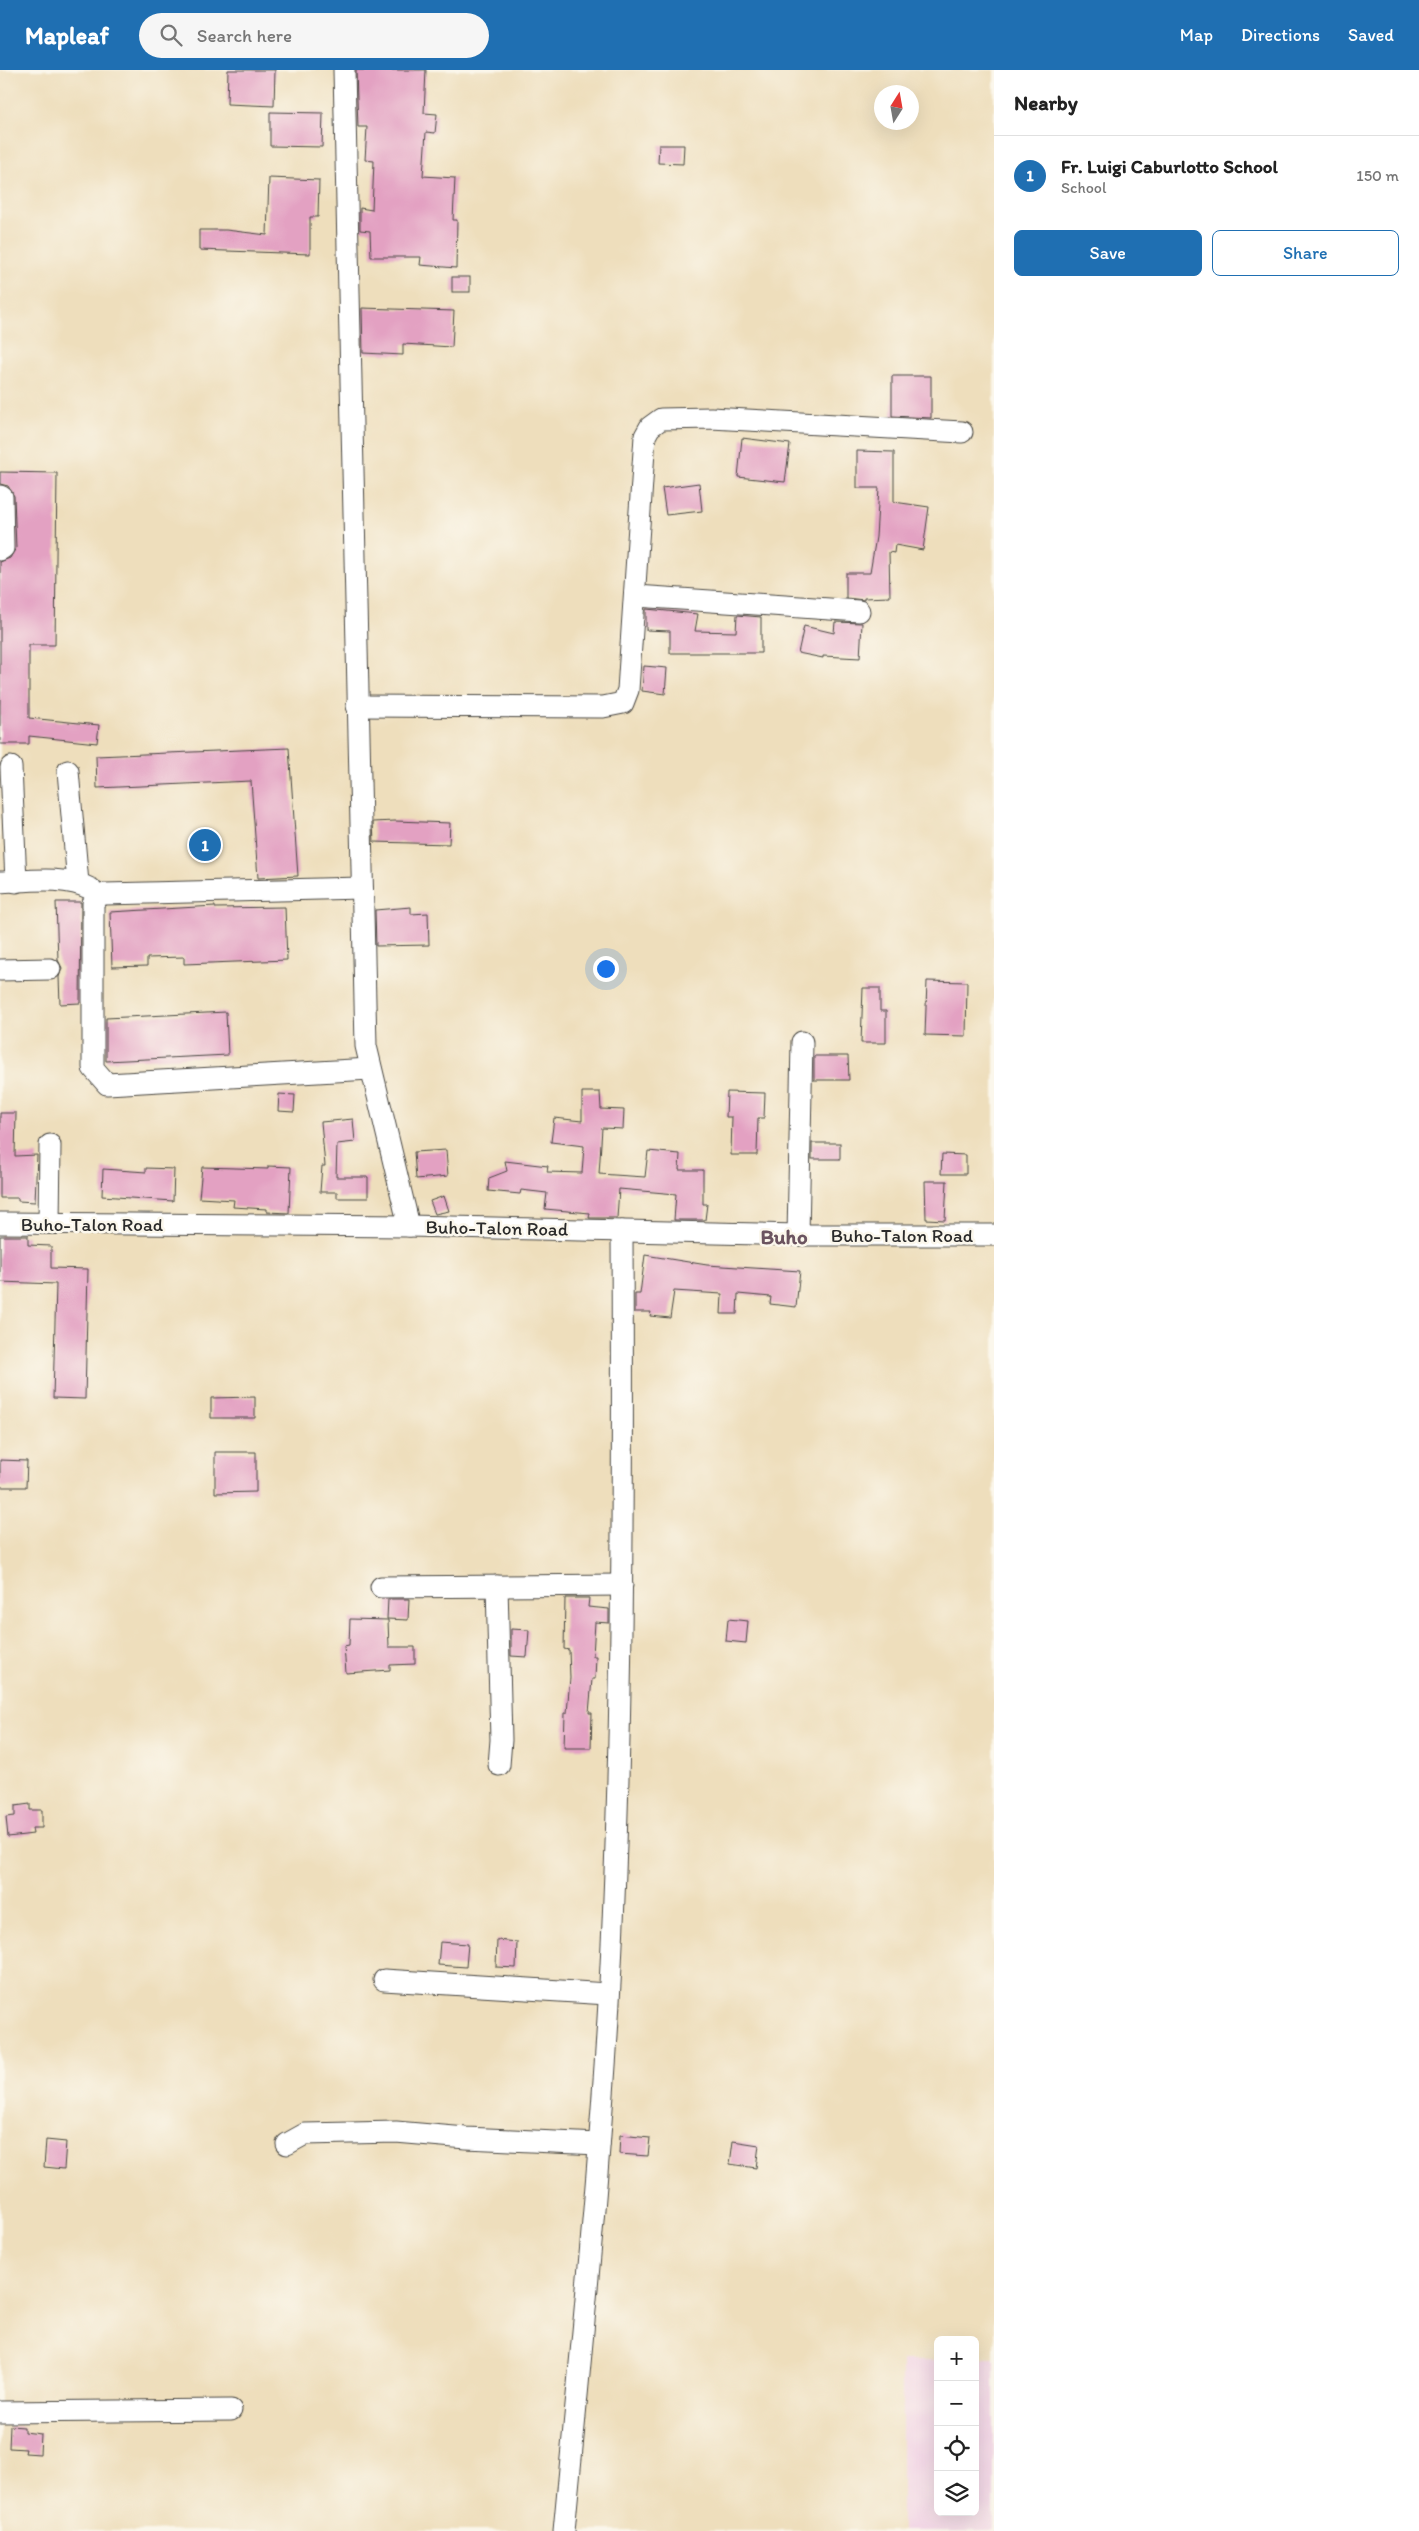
<!DOCTYPE html>
<html lang="en">
<head>
<meta charset="utf-8">
<style>
	:root { --surface:#fff; --page:#f6f6f6; --text:#222; --muted:#767676; --line:#e0e0e0; --accent:#1f6fb2 }
	body { margin:0; font-family:Itim,sans-serif; background:var(--page); color:var(--text) }
	.controls { position:absolute; right:15px; bottom:15px; display:grid; overflow:hidden; border-radius:8px; box-shadow:0 5px 20px #0002 }
	.controls button { width:45px; height:45px; display:grid; place-items:center; padding:0; border:0; border-bottom:1px solid var(--line); background:var(--surface); color:var(--text); font:25px sans-serif }
	.compass { position:absolute; left:874px; top:15px; width:45px; height:45px; border-radius:50%; background:var(--surface); box-shadow:0 5px 20px #0002; rotate:11deg }
	.you { position:absolute; left:605px; top:898px; width:18px; height:18px; margin:-12px; border:4px solid #fff; border-radius:50%; background:#1a73e8; box-shadow:0 0 0 8px #1a73e833 }
	.badge { display:grid; place-items:center; width:32px; height:32px; border-radius:50%; background:var(--accent); color:#fff; font-size:16px; font-weight:700 }
	.pin { position:absolute; translate:-50% -50%; border:2px solid #fff; box-shadow:0 1px 5px #0006 }
	.list { margin:0; padding:0; list-style:none }
	h2 { display:flex; justify-content:space-between; align-items:center; height:65px; margin:0; padding:0 20px; font-size:21px }
	h2 small { font-size:16px; font-weight:400; color:var(--muted) }
	.list li { display:grid; grid-template-columns:32px 1fr auto; gap:15px; align-items:center; box-sizing:border-box; height:80px; padding:0 20px; border-top:1px solid var(--line) }
	.list b { display:block; font-size:19px; white-space:nowrap }
	.list p { margin:0; font-size:16px; white-space:nowrap; color:var(--muted) }
	.list em { font-size:16px; font-style:normal; color:var(--muted) }
	.actions { display:flex; gap:10px; padding:15px 20px }
	.actions a { flex:1; padding:11px 0; border:1px solid var(--accent); border-radius:8px; text-align:center; font-size:18px; color:var(--accent) }
	.actions .main { background:var(--accent); color:#fff }
	.icon { flex:none; width:28px; height:28px; fill:none; stroke:currentColor; stroke-width:2; stroke-linecap:round; stroke-linejoin:round }
	.map { position:relative; flex:none; width:994px; height:2461px; overflow:hidden }
	header { display:flex; align-items:center; gap:30px; box-sizing:border-box; height:70px; padding:0 25px; background:var(--accent); color:#fff }
	header strong { font-size:24px }
	nav { display:flex; gap:28px; margin-inline-start:auto; font-size:18px }
	.search { width:350px; height:45px; background:var(--page); display:flex; align-items:center; gap:12px; box-sizing:border-box; padding:0 18px; border-radius:28px; color:var(--muted); font-size:19px }
	main { display:flex }
	aside { flex:1; background:var(--surface) }
	.map>svg:first-child { display:block }
</style>
</head>
<body>
<header>
<strong>Mapleaf</strong>
<div class="search"><svg class="icon" aria-label="search" viewBox="0 0 24 24"><circle cx="10" cy="10" r="6"/><path d="M15 15l6 6"/></svg>Search here</div>
<nav><a>Map</a><a>Directions</a><a>Saved</a></nav>
</header>
<main>
<div class="map">
<svg width="994" height="2461" viewBox="0 0 994 2461">
	<rect width="100%" height="100%" fill="#fbf7ec"/>
	<filter id="ink" filterUnits="userSpaceOnUse"><feTurbulence type="fractalNoise" baseFrequency=".02" numOctaves="2"/><feDisplacementMap in="SourceGraphic" scale="10" xChannelSelector="R" yChannelSelector="G"/><feConvolveMatrix kernelMatrix="1 2 1 2 8 2 1 2 1" color-interpolation-filters="sRGB"/></filter>
	<filter id="wash" filterUnits="userSpaceOnUse"><feTurbulence type="fractalNoise" baseFrequency=".0096" numOctaves="4" result="noise"/><feDisplacementMap in="SourceGraphic" scale="20" xChannelSelector="R" yChannelSelector="G"/><feGaussianBlur stdDeviation="1.12" result="paint"/><feColorMatrix in="noise" values="0 0 0 0 0 0 0 0 0 0 0 0 0 0 0 0 0 1.4 0 .05"/><feComposite in="paint" operator="in"/></filter>
	<g filter="url(#wash)">
		<rect width="100%" height="100%" fill="#eedebc"/>
		<path fill="#f0d0e4" d="M975,2289H994V2461H902V2290H938V2442H975Z"/>
		<g id="blocks">
			<g fill="#e3a1c2">
				<path d="M228,0H275L274,36L227,34Z"/>
				<path d="M356,0H426L424,43L437,44L435,63L426,62L423,106L455,108L453,150H457L456,198L420,195L421,187H371L370,161L360,160V138L372,140L374,91L365,90L367,57H358Z"/>
				<path d="M270,42L323,43L322,77L270,76Z"/>
				<path d="M659,75H684L683,94L658,93Z"/>
				<path d="M269,108L319,110L318,147H310V184L199,180V160H226L267,165Z"/>
				<rect x="452" y="207" width="18" height="15"/>
				<path d="M362,238L454,241L452,277L403,274V285L363,283Z"/>
				<path d="M892,306H931V348L892,346Z"/>
				<path d="M742,368L790,374L785,412L738,407Z"/>
				<path d="M857,381L894,382V432L929,437L923,480L895,475L894,483L889,482L890,527L864,528V530L846,528V503H870L876,467L879,418H857Z"/>
				<path d="M0,402L57,403L55,575H29V648L99,655L97,673L29,666V674H0V492L10,488L16,478L14,426L8,416L0,414Z"/>
				<path d="M699,413L702,441L666,445L662,418Z"/>
				<path d="M646,539L698,544L695,561L736,562L737,545L761,547V583H670V561L646,560Z"/>
				<path d="M835,552L862,553L860,588L823,586V588L798,583L804,556L834,563Z"/>
				<path d="M644,596L667,598L665,624L642,621Z"/>
				<path d="M289,678L298,806L258,808L251,711L97,718L96,686Z"/>
				<path d="M395,751L450,753L449,774L374,772L373,752Z"/>
				<path d="M56,832H81L80,933L60,934L59,907L62,898L58,890Z"/>
				<path d="M215,836V838L285,837L287,890L184,894V887L147,888V896L112,897L110,842Z"/>
				<path d="M411,837V844L428,843L429,875L376,876L375,840Z"/>
				<path d="M927,911L967,912L966,966L925,965Z"/>
				<path d="M863,918H880V941H886V973H861Z"/>
				<path d="M226,942L228,985L106,991V948Z"/>
				<path d="M814,986H848L849,1010H814Z"/>
				<path d="M582,1022H600L601,1039L624,1040L623,1059L602,1058L599,1104L645,1107L648,1081L680,1084L679,1100H703V1134H707L705,1150H674L676,1124L619,1119L617,1148H589L590,1143L545,1139L547,1123L521,1120L520,1124L488,1121L489,1108L507,1101L505,1091L548,1096L547,1102L582,1103L584,1076L551,1072L554,1048L582,1051Z"/>
				<path d="M727,1022L765,1023L764,1048H758L757,1085H731L732,1047H726Z"/>
				<path d="M279,1024L295,1025L294,1042L278,1041Z"/>
				<path d="M0,1043H16L15,1086L37,1085L35,1132L18,1131V1128H0Z"/>
				<path d="M353,1049L355,1072L337,1074L336,1107H368V1128H337V1122H320L322,1096H325L321,1052Z"/>
				<rect x="812" y="1073" width="28" height="16"/>
				<path d="M446,1080L448,1106L416,1109L414,1082Z"/>
				<path d="M942,1084L966,1085V1104H941Z"/>
				<path d="M268,1096L291,1097L289,1143L267,1142V1139L233,1137L234,1130L199,1128L202,1097L268,1099Z"/>
				<path d="M146,1098L174,1099L173,1131L102,1126L103,1099L146,1102Z"/>
				<path d="M925,1111H947L945,1150L926,1149Z"/>
				<path d="M444,1126L449,1141L435,1144L430,1131Z"/>
				<path d="M0,1166H28V1175L51,1176V1198L88,1199L85,1329L53,1328L56,1214L0,1212Z"/>
				<path d="M645,1185L707,1195L800,1201L796,1237L770,1234L771,1227L738,1224L737,1244H721L722,1224L674,1221L670,1248L650,1246L651,1242H635V1224H640Z"/>
				<path d="M255,1327V1348H211V1328Z"/>
				<path d="M215,1382H256V1422L215,1423Z"/>
				<path d="M0,1390L27,1391L26,1417H0Z"/>
				<path d="M565,1528H589L588,1537L609,1539V1553L595,1552L593,1586H596L595,1609H592L589,1643H592L591,1678H564L565,1643H567L570,1608L569,1580L564,1579Z"/>
				<path d="M388,1529H409L408,1550L387,1549Z"/>
				<path d="M350,1549L388,1550L389,1577H415V1594L390,1595V1600L346,1603L344,1576L349,1575Z"/>
				<path d="M728,1549L748,1551L746,1573L726,1571Z"/>
				<path d="M511,1559L529,1560L527,1587L511,1586Z"/>
				<path d="M30,1734V1740H42V1758H32L33,1764L8,1767L6,1747L15,1746V1736Z"/>
				<path d="M497,1870L517,1872L516,1898L496,1897Z"/>
				<path d="M440,1872L468,1874L466,1897L438,1895Z"/>
				<path d="M620,2065L650,2068L648,2086L619,2084Z"/>
				<path d="M46,2070L66,2072L64,2099L44,2097Z"/>
				<path d="M733,2071L759,2075L756,2098L730,2094Z"/>
				<path d="M10,2356L24,2357V2362L41,2364L40,2384L25,2383L26,2379L9,2378Z"/>
			</g>
		</g>
	</g>
	<g filter="url(#ink)">
		<use href="#blocks" fill-opacity="0" stroke="#484641" stroke-width="1"/>
		<g fill="none" stroke-linecap="round" stroke-linejoin="round">
			<g stroke="#484641" stroke-width="23">
				<g id="minor">
					<path d="M344,0L366,976L409,1156"/>
					<path d="M0,426L2,427L3,478L0,480"/>
					<path d="M636,526L859,541"/>
					<path d="M357,636L603,637L623,633L628,620L645,366L650,357L661,349L711,348L962,362"/>
					<path d="M11,697L16,812"/>
					<path d="M68,701L78,813"/>
					<path d="M0,812C27,811 66,805 91,819"/>
					<path d="M362,818L105,824L98,826L93,833V998L107,1014L370,999"/>
					<path d="M0,900L50,899"/>
					<path d="M0,1153L409,1156L798,1165H994"/>
					<path d="M49,1153L50,1075"/>
					<path d="M798,1165L802,972"/>
					<path d="M497,1516L501,1670L499,1695"/>
					<path d="M381,1517L622,1515"/>
					<path d="M384,1910L608,1924"/>
					<path d="M287,2074L305,2064L396,2062L466,2068L599,2074"/>
					<path d="M0,2342L231,2340"/>
					<path d="M564,2461C584,2251 606,2040 614,1828C623,1606 623,1384 622,1161"/>
				</g>
			</g>
			<use href="#minor" stroke="#fff" stroke-width="21"/>
		</g>
	</g>
	<g text-anchor="middle" dominant-baseline="central" stroke-width="5" stroke-linejoin="round" paint-order="stroke">
		<g font-size="19" fill="#2b2b2b" stroke="#fbf7ec">
			<text x="92" y="1154">Buho-Talon Road</text>
			<text transform="translate(497 1158) rotate(1)">Buho-Talon Road</text>
			<text x="902" y="1165">Buho-Talon Road</text>
		</g>
		<g font-size="21" font-weight="bold" fill="#6b5460" stroke="#fbf7ec">
			<text x="784" y="1166">Buho</text>
		</g>
	</g>
</svg>
<div class="controls">
<button>+</button>
<button>−</button>
<button><svg class="icon" aria-label="locate" viewBox="0 0 24 24"><circle cx="12" cy="12" r="6"/><path d="M12 2v4M12 18v4M2 12h4M18 12h4"/></svg></button>
<button><svg class="icon" aria-label="layers" viewBox="0 0 24 24"><path d="M12 4l9 5-9 5-9-5zM3 14l9 5 9-5"/></svg></button>
</div>
<svg class="compass" viewBox="-18 -18 36 36"><path d="M0-13l5 13h-10z" fill="#e53935"/><path d="M0 13l5-13h-10z" fill="#767676"/></svg>
<div class="you"></div>
<div class="pin badge" style="left:205px;top:775px">1</div>
</div>
<aside>
<h2>Nearby<small></small></h2>
<ul class="list">
<li><span class="badge">1</span><div><b>Fr. Luigi Caburlotto School</b><p>School</p></div><em>150 m</em></li>
</ul>
<div class="actions"><a class="main">Save</a><a>Share</a></div>
</aside>
</main>
</body>
</html>
